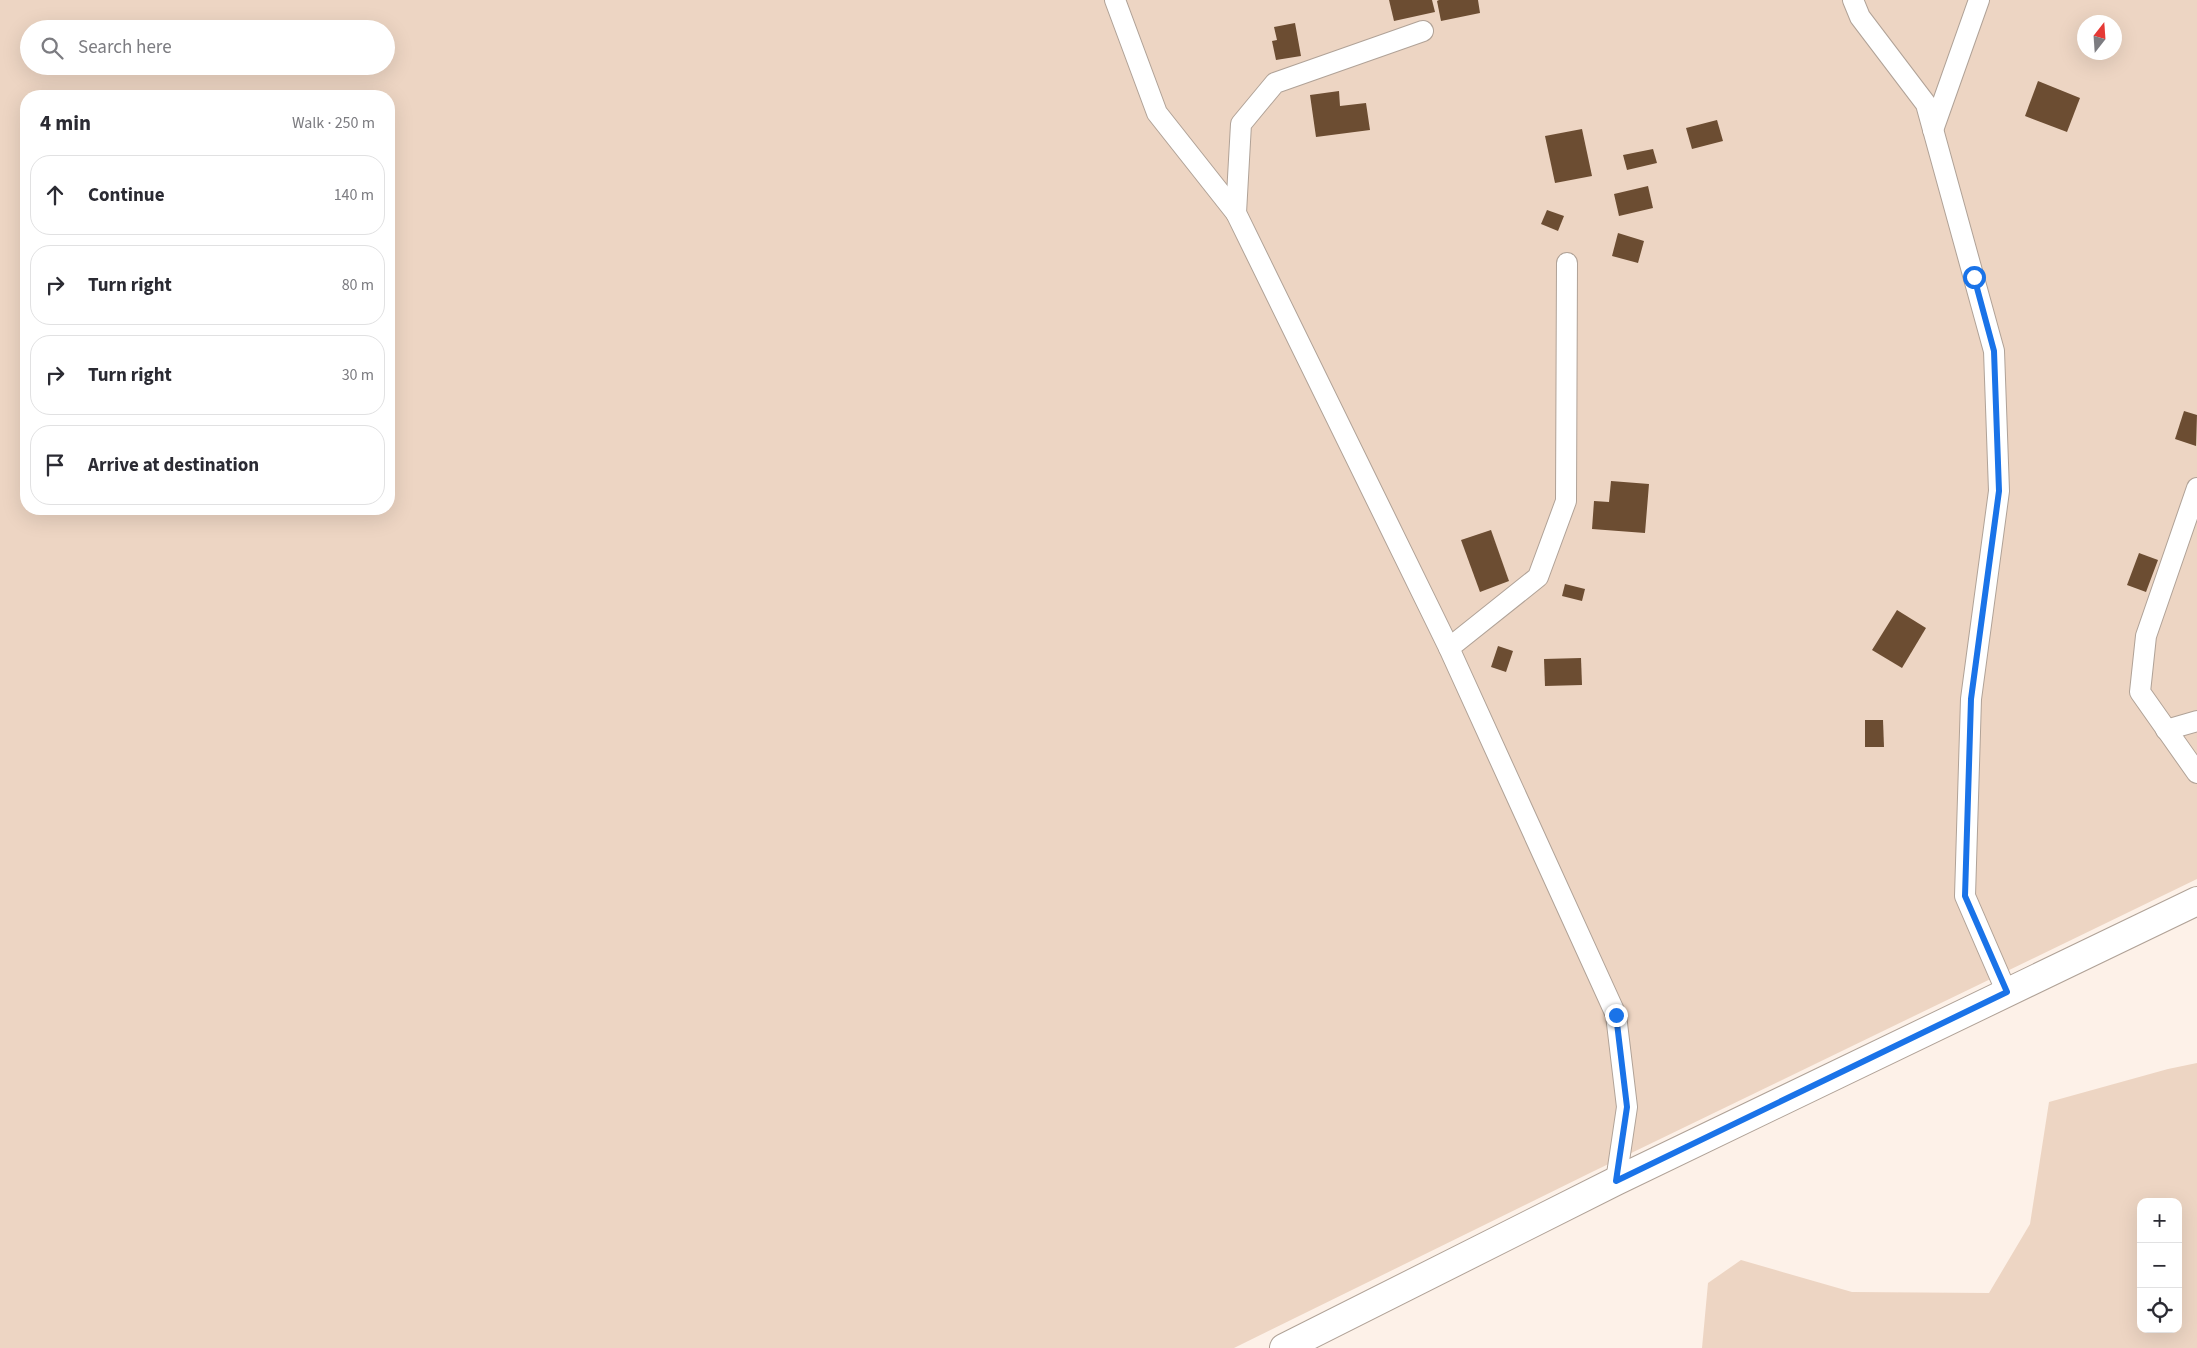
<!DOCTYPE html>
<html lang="en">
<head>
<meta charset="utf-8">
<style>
	:root { --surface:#fff; --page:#f7f7f7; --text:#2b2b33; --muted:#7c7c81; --line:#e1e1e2 }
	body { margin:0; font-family:"Source Sans 3",sans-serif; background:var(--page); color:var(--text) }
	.controls { position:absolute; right:15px; bottom:15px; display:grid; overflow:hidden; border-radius:10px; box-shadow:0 5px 20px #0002 }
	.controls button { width:45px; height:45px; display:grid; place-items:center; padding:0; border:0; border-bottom:1px solid var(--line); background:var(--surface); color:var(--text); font:25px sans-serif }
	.compass { position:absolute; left:2077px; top:15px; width:45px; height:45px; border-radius:50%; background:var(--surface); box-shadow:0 5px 20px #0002; rotate:17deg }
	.stop { position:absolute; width:15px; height:15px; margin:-11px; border:4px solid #1a73e8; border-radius:50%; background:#fff }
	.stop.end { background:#1a73e8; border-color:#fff; box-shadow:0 1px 5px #0008 }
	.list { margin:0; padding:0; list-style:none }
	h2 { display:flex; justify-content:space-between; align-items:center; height:65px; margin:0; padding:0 20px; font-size:21px }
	h2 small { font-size:16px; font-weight:400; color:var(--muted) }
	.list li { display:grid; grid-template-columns:32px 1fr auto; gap:15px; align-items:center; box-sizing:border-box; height:80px; margin:0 10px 10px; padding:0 10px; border:1px solid var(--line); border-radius:20px }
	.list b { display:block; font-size:19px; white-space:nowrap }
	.list em { font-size:16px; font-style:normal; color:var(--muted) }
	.icon { flex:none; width:28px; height:28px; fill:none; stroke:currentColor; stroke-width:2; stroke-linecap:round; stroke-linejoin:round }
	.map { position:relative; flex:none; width:2197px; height:1348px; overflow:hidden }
	.search { position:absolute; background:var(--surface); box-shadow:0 5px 20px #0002; left:20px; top:20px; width:375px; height:55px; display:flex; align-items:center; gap:12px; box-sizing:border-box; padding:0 18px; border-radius:28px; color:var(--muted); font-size:19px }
	.panel { position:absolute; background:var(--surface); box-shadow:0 5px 20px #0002; left:20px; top:90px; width:375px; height:425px; border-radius:20px }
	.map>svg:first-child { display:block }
</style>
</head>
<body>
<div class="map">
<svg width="2197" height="1348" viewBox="0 0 2197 1348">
	<rect width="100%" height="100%" fill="#fdf1e8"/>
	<g fill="#edd5c3" fill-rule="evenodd">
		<path d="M0,0H2197V879L1592,1172L1234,1348H0ZM2084,22H2114V52H2084ZM29,29H386V66H29ZM26,96H389V509H26Z"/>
		<path d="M2197,1063V1348H1702L1708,1283L1741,1260L1852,1292L1989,1293L2030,1224L2049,1102L2168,1069ZM2141,1202H2178V1329H2141Z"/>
	</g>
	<g fill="#6c4d32">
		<path d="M1389,0H1432L1435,12L1394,21Z"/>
		<path d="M1439,0H1478L1480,13L1441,21L1437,1Z"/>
		<path d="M1295,23L1301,56L1276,60L1272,41L1277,40L1274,27Z"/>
		<path d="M2038,81L2080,98L2067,132L2025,116Z"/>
		<path d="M1339,91L1340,106L1366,103L1370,130L1316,137L1310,95Z"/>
		<path d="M1717,120L1723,141L1692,149L1686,128Z"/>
		<path d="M1582,129L1592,176L1555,183L1545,136Z"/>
		<path d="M1653,149L1657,163L1627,170L1623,155Z"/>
		<path d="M1648,186L1653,208L1619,216L1614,194Z"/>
		<path d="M1547,210L1564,216L1558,231L1541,224Z"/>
		<path d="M1618,233L1644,241L1638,263L1612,256Z"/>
		<path d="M2184,411L2197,415L2196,446L2175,439Z"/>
		<path d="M1611,481L1649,484L1645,533L1592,529L1594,501L1609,502Z"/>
		<path d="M1491,530L1509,581L1480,592L1461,540Z"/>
		<path d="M2139,553L2158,560L2146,592L2127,585Z"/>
		<path d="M1565,584L1585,589L1582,601L1562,596Z"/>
		<path d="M1897,610L1926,628L1902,668L1872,650Z"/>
		<path d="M1498,646L1513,651L1506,672L1491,667Z"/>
		<path d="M1581,658L1582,685L1545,686L1544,659Z"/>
		<path d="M1865,720H1883L1884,747H1865Z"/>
	</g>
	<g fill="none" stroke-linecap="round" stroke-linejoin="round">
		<g stroke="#b0a297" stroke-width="22">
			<g id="service">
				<path d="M1115,0L1157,113L1236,213"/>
				<path d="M1853,0L1860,17L1926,104L1994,351L1999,491L1971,699L1965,896L2007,993"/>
				<path d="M1423,31L1275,83L1241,124L1236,213L1449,648"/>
				<path d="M1933,130L1979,0"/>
				<path d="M1567,263L1566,501L1538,577L1449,648L1616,1015L1627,1107L1616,1181"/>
				<path d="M2197,488L2146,636L2140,692L2197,773"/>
				<path d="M2166,730L2197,721"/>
			</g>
		</g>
		<g stroke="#b0a297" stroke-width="30">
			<path id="minor" d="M1284,1348L1616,1181L2197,901"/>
		</g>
		<use href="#service" stroke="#fff" stroke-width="20"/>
		<use href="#minor" stroke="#fff" stroke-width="28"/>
	</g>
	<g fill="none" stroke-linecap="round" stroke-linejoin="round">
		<path stroke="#1a73e8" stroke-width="6" d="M1616,1015L1627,1107L1616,1181L2007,992L1965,896L1971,699L1999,491L1994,351L1974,277"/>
	</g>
</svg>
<div class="controls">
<button>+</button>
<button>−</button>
<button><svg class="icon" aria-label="locate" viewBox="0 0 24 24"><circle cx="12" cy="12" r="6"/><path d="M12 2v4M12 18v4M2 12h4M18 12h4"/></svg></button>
</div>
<svg class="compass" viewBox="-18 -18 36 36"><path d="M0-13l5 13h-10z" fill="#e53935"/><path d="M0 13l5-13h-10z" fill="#7c7c81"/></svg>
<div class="stop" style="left:1974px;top:277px"></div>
<div class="stop end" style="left:1616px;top:1015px"></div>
<div class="search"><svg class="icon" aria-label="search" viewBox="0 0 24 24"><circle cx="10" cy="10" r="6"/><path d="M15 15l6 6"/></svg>Search here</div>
<section class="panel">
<h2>4 min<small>Walk · 250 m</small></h2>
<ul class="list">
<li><svg class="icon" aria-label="ahead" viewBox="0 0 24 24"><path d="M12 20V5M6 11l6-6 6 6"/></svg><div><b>Continue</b></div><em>140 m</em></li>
<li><svg class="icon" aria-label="right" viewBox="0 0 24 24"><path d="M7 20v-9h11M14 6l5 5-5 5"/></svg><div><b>Turn right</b></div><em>80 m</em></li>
<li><svg class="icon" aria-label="right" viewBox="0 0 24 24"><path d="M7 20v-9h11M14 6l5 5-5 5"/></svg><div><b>Turn right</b></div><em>30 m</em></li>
<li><svg class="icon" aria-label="arrive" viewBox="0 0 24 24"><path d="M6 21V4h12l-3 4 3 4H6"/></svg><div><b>Arrive at destination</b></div></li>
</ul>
</section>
</div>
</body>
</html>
